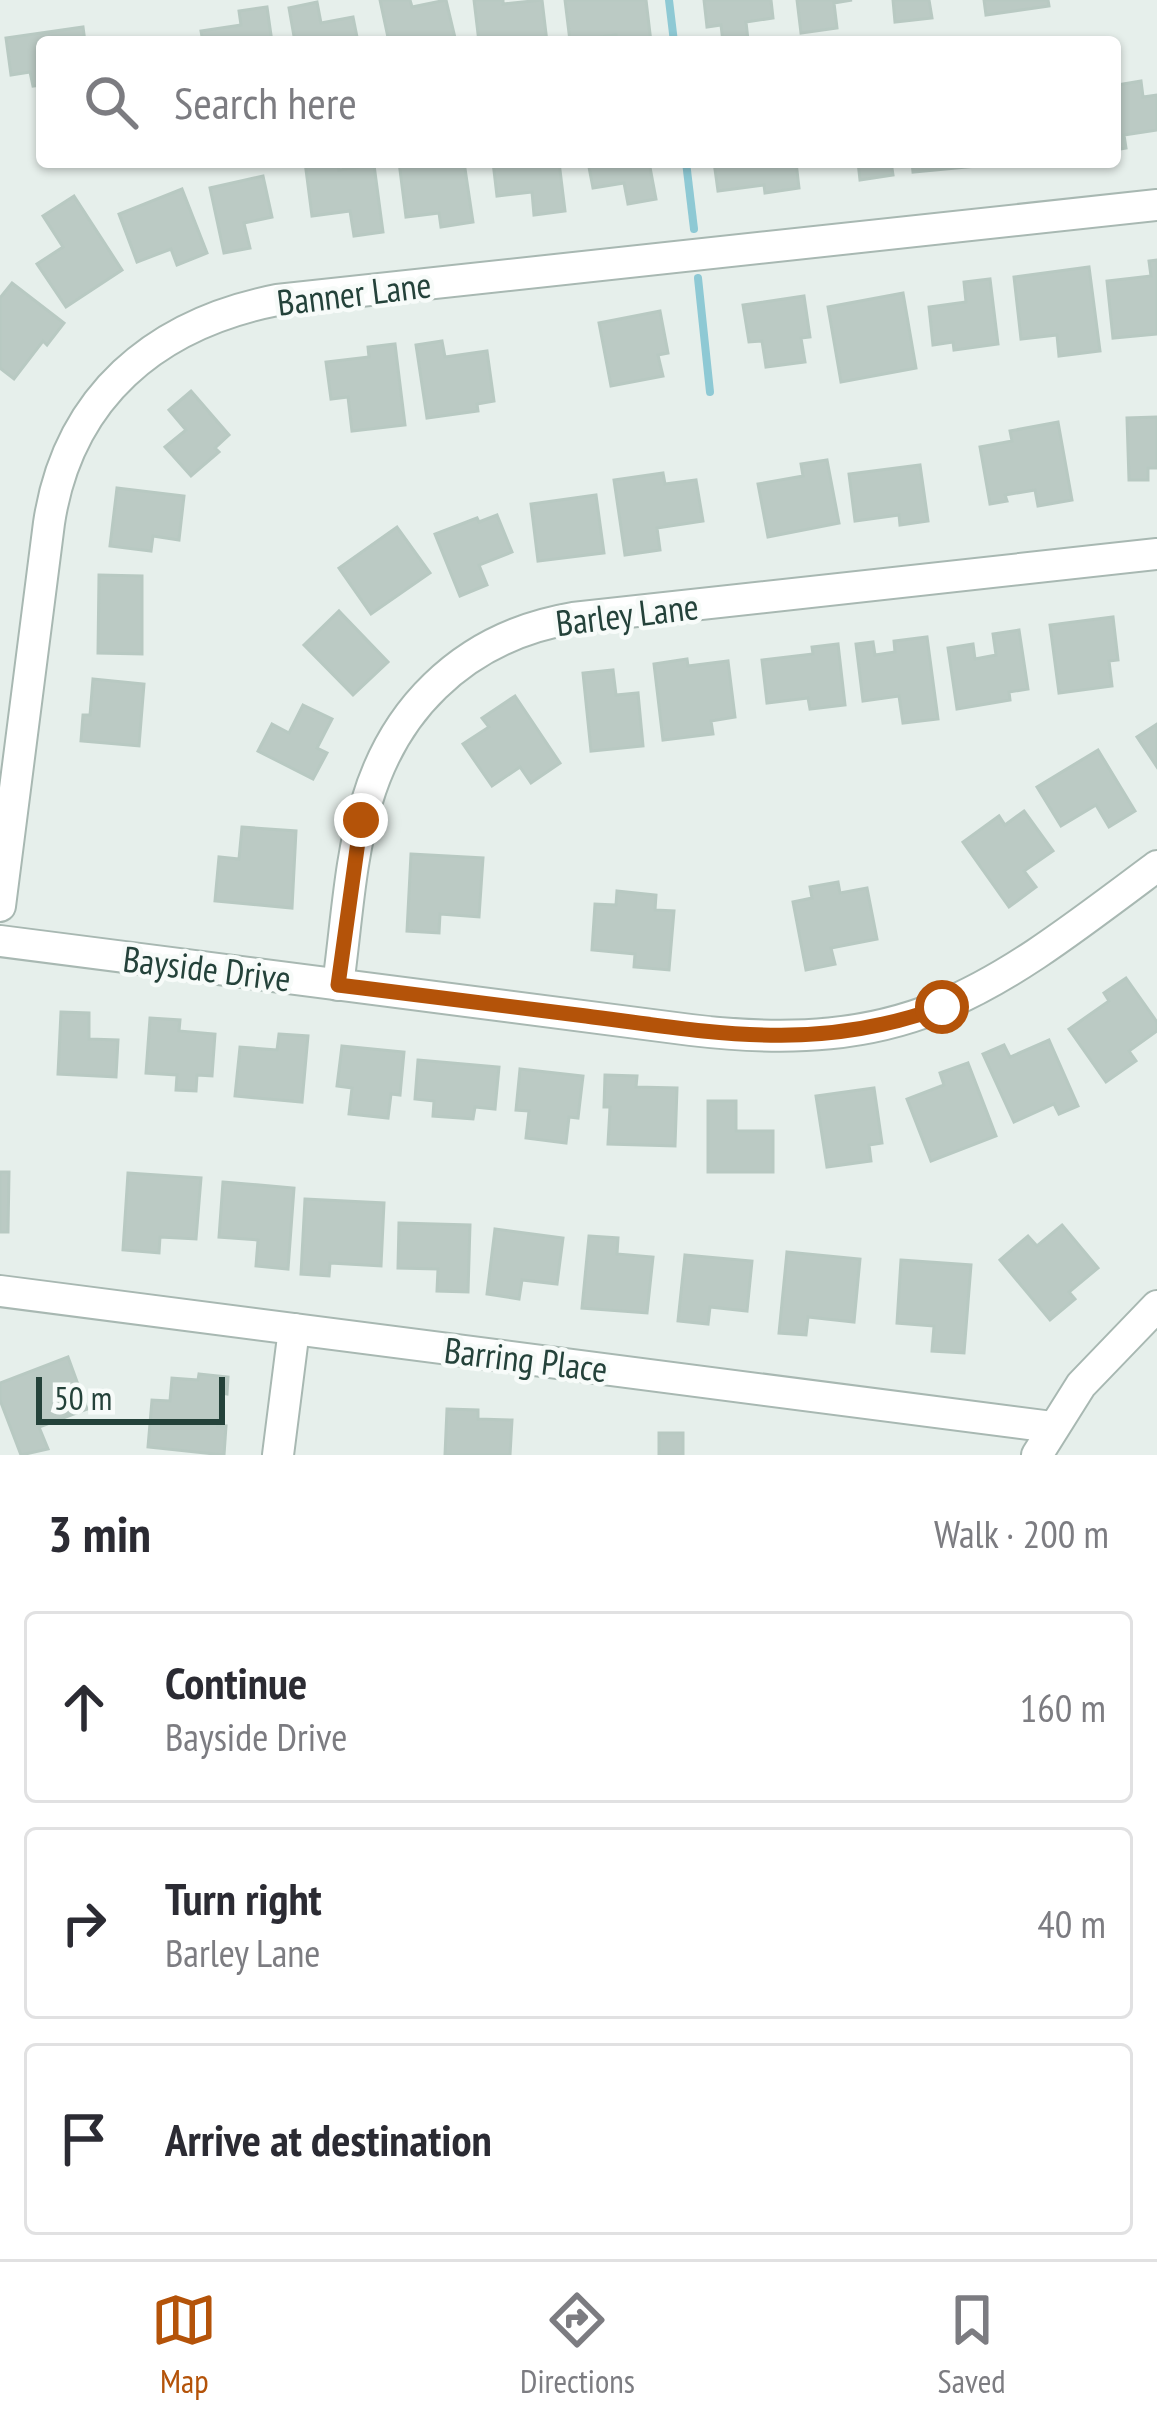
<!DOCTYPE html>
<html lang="en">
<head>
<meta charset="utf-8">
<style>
	:root { --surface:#fff; --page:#f2f2f3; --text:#2b2b33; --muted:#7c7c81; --line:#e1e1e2; --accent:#b45309 }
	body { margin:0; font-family:"PT Sans Narrow",sans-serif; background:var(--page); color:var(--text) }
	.scale { position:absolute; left:36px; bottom:30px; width:189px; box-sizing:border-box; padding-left:12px; border:6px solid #24423a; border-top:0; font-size:33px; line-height:42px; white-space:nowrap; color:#24423a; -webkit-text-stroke:9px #f7fbf9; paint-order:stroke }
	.stop { position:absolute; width:36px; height:36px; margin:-27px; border:9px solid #b45309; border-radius:50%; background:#fff }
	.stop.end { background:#b45309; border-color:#fff; box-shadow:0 3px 12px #0008 }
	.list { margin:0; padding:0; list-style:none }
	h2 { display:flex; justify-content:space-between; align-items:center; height:156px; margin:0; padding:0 48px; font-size:51px }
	h2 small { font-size:39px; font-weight:400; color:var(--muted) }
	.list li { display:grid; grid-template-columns:78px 1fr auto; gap:36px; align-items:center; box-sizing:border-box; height:192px; margin:0 24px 24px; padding:0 24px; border:3px solid var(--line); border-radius:12px }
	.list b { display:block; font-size:45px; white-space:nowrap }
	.list p { margin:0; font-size:39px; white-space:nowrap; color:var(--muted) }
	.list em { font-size:39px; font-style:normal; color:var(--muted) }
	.icon { flex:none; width:66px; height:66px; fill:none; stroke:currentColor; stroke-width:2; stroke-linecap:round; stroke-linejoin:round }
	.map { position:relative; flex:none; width:1157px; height:1455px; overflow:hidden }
	.search { position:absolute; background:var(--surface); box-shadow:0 3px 9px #0004; left:36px; right:36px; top:36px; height:132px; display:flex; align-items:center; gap:30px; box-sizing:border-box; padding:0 42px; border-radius:12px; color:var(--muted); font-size:45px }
	.sheet { height:804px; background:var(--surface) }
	nav { display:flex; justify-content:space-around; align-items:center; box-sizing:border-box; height:168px; border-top:3px solid var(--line); background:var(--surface); font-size:33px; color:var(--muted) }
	nav a { display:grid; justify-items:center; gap:6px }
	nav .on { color:var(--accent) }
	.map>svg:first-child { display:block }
</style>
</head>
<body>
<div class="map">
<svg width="1157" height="1455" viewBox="0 0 1157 1455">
	<rect width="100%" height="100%" fill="#e6efeb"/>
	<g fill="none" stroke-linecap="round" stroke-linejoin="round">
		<g stroke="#8ec9d4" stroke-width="8">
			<path d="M669,0L674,42"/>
			<path d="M686,162L694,229"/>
			<path d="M698,278L710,392"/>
		</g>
	</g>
	<g fill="#bbcac4" stroke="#b8c9c2" stroke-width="3">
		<path d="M380,0H410L412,7L446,0L456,42H389Z"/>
		<path d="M474,0H503V4L542,0L547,42H479Z"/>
		<path d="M565,0H646L651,42H617L616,35L570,41Z"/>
		<path d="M704,0H771L773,18L746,22L748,40L723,42L721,25L707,27Z"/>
		<path d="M797,0H852L834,3L837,28L801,33Z"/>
		<path d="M893,0H929L932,18L895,22Z"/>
		<path d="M984,0H1048L1049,6L986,15Z"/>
		<path d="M317,2L321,23L353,17L358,42H295L289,8Z"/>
		<path d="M267,7L272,42H203L201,31L241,25L239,11Z"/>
		<path d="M83,27L85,42H42V85L33,86L30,72L11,75L6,38Z"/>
		<path d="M1141,81L1143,97L1157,95V130L1124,135L1126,148L1115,150L1117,85Z"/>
		<path d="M305,162H338L339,170L374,165L383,232L354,236L350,211L312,216Z"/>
		<path d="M399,162H464L473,222L441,227L439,213L406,217Z"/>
		<path d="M493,162H559L565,211L534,215L532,192L497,196Z"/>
		<path d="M588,162H649L656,199L628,204L624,183L593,188Z"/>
		<path d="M714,162H796L799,188L765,193L764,185L718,191Z"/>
		<path d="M858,162H891L893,175L860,180Z"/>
		<path d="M912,162H977L978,166L913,172Z"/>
		<path d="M263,176L272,217L244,223L250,248L224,253L210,188Z"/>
		<path d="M182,189L207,253L177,265L171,249L137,262L119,214Z"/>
		<path d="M74,196L122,270L66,307L37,264L63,247L43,216Z"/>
		<path d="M1157,260V334L1113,338L1107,281L1151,276L1149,261Z"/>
		<path d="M1089,267L1100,351L1059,356L1057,335L1021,339L1014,277Z"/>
		<path d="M990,279L998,344L954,350L953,342L933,345L929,307L966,302L964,282Z"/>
		<path d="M12,283L64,323L47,345L43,341L14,379L0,368V298Z"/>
		<path d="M903,293L916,368L841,382L828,307Z"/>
		<path d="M804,296L810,337L801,338L805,362L766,367L762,341L749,342L743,305Z"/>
		<path d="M660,311L668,353L658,355L663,376L611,386L599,323Z"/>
		<path d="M442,341L445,357L487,351L494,401L477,404L478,411L427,418L416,345Z"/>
		<path d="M395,344L405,425L352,431L348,397L331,399L326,362L369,357L368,347Z"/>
		<path d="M191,391L229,435L215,448L219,452L191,476L165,447L186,430L169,410Z"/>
		<path d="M1157,417V468H1148V480H1129L1127,418Z"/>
		<path d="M1058,422L1072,500L1038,506L1035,490L1005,495L1007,501L990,504L980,447L1012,441L1010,431Z"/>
		<path d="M827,460L839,523L768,537L758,484L803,476L801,464Z"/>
		<path d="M920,465L928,521L900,525L899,515L855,521L849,474Z"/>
		<path d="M663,473L665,484L696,480L703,521L657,528L660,550L625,555L614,480Z"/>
		<path d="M117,488L184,496L179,540L153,536L151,551L110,546Z"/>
		<path d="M596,495L604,553L538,561L531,504Z"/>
		<path d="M497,515L512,552L479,565L487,585L460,596L435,534L477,518L479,522Z"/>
		<path d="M397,527L430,573L371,614L339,568Z"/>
		<path d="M99,575L142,576V654L98,653Z"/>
		<path d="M339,611L388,662L353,695L304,645Z"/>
		<path d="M1113,617L1118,660L1109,661L1112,686L1059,693L1050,625Z"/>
		<path d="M1019,630L1028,689L1009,692L1010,700L957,709L948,648L973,644L975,659L996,655L993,634Z"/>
		<path d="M927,637L938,719L903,723L899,696L863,701L856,644L873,642L875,655L895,652L894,641Z"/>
		<path d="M838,644L845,705L810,709L808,698L767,703L762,660L813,654L812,647Z"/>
		<path d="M687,659L688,666L728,661L735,717L711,721L713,734L663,740L654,664Z"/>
		<path d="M613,670L616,695L638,693L643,746L591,751L583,673Z"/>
		<path d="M93,679L144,684L139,746L81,741L83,715H90Z"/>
		<path d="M515,696L560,763L531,783L520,767L492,786L463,744L489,727L482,718Z"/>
		<path d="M303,705L332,719L317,748L327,753L313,779L258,751L272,724L289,733Z"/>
		<path d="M1157,724V767L1137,737Z"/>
		<path d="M1098,750L1135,811L1109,827L1096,805L1061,826L1037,787Z"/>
		<path d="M1024,811L1053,851L1024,871L1036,887L1009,907L963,842L999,816L1005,825Z"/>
		<path d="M242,827L296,831L292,908L215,901L219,857L239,859Z"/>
		<path d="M411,854L483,858L479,917L440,914L439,933L407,931Z"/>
		<path d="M838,882L840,893L867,888L877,939L831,948L835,964L806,970L793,902L812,898L810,887Z"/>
		<path d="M617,891L656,895L655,910L674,911L669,970L634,967L635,954L592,950L595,904L616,905Z"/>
		<path d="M1126,978L1157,1022V1031L1129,1051L1136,1061L1106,1082L1069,1029L1109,1001L1104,993Z"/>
		<path d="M61,1012L89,1013V1039L118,1040L116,1077L58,1074Z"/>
		<path d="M150,1018L180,1020L179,1031L215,1034L212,1076L197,1075L196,1091L176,1090L177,1075L146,1073Z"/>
		<path d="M279,1034L308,1036L302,1102L235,1096L240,1047L277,1050Z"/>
		<path d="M1049,1040L1078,1106L1059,1114L1054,1104L1014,1122L983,1054L1004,1045L1010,1057Z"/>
		<path d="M342,1046L404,1052L400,1095L391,1094L388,1118L349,1114L352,1088L337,1086Z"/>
		<path d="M418,1060L499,1067L495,1109L475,1107L473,1119L433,1116L434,1101L415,1099Z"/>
		<path d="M968,1063L996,1136L931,1161L907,1099L944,1085L940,1073Z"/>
		<path d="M520,1069L583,1076L578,1118L569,1117L566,1143L526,1138L529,1111L516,1110Z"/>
		<path d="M605,1075L637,1076L636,1087L677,1088L675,1146L608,1144L610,1107H604Z"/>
		<path d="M874,1088L882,1143L869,1145L871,1161L827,1167L816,1096Z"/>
		<path d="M708,1101H736V1131H773V1172H708Z"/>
		<path d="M0,1172H9L8,1232H0Z"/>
		<path d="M128,1173L201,1178L196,1239L160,1237L159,1253L123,1250Z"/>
		<path d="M223,1182L294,1188L288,1269L256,1266L258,1240L219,1237Z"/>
		<path d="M305,1199L384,1203L381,1266L330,1263L329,1276L301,1274Z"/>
		<path d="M399,1223L470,1225L468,1292L437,1291L438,1269L398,1268Z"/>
		<path d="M1062,1225L1098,1268L1069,1292L1075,1299L1050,1320L1000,1260L1028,1236L1037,1246Z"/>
		<path d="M495,1229L563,1238L557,1284L522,1280L519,1299L487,1294Z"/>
		<path d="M589,1236L618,1238L617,1254L653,1257L647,1313L582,1308Z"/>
		<path d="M787,1252L860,1259L854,1322L808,1317L806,1335L779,1333Z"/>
		<path d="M685,1255L752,1261L747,1311L710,1307L708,1324L678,1321Z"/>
		<path d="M901,1260L971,1265L964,1353L932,1351L934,1326L897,1323Z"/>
		<path d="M68,1357L87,1409L39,1427L48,1449L21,1455L0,1400V1383Z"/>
		<path d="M199,1374L228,1377L227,1394L221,1393L218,1426H226L224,1455L148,1447L152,1400L170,1401L172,1378L198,1380Z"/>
		<path d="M447,1409L478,1410V1419L512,1420L510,1455H445Z"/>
		<rect x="659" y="1433" width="24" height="22"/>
	</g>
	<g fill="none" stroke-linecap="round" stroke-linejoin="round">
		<g stroke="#a8b8b2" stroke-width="34">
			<g id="street">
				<path d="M0,906L49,523C68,397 155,324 277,300L1157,205"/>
				<path d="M0,941L691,1030C911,1056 989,992 1157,866"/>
				<path d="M338,985C353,876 351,767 435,686C474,648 520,627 573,618L1157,554"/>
				<path d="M0,1291L1052,1427"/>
				<path d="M278,1455L294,1329"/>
				<path d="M1037,1455L1081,1385L1157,1306"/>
			</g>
		</g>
		<use href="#street" stroke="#fff" stroke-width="30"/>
	</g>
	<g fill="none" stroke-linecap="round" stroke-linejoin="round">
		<path stroke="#b45309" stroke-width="15" d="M361,820L338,985C421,995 504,1006 586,1016C716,1033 815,1053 942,1007"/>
	</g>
	<g text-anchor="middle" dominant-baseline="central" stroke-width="9" stroke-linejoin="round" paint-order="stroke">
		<g font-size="36" fill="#24423a" stroke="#f7fbf9">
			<text transform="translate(354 293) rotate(-7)">Banner Lane</text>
			<text transform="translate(627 614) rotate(-7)">Barley Lane</text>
			<text transform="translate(207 968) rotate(7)">Bayside Drive</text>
			<text transform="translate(526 1359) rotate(7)">Barring Place</text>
		</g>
	</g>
</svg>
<div class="scale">50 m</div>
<div class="stop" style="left:942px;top:1007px"></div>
<div class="stop end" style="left:361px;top:820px"></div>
<div class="search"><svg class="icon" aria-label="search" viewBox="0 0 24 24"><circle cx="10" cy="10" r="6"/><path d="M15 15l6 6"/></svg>Search here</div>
</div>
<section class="sheet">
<h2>3 min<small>Walk · 200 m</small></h2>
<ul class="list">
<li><svg class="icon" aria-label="ahead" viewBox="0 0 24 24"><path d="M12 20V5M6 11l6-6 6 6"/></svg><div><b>Continue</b><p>Bayside Drive</p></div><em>160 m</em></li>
<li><svg class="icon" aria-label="right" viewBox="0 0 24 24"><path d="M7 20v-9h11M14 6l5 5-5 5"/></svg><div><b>Turn right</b><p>Barley Lane</p></div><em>40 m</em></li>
<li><svg class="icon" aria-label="arrive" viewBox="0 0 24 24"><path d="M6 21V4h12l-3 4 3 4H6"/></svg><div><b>Arrive at destination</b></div></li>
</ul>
</section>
<nav>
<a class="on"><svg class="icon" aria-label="map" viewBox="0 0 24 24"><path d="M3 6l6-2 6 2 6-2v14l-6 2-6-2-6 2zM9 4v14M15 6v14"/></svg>Map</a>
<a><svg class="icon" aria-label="directions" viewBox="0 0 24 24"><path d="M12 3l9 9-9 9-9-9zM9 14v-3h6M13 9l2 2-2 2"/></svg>Directions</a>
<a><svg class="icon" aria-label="saved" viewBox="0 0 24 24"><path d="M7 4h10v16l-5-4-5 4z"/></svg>Saved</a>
</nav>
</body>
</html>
